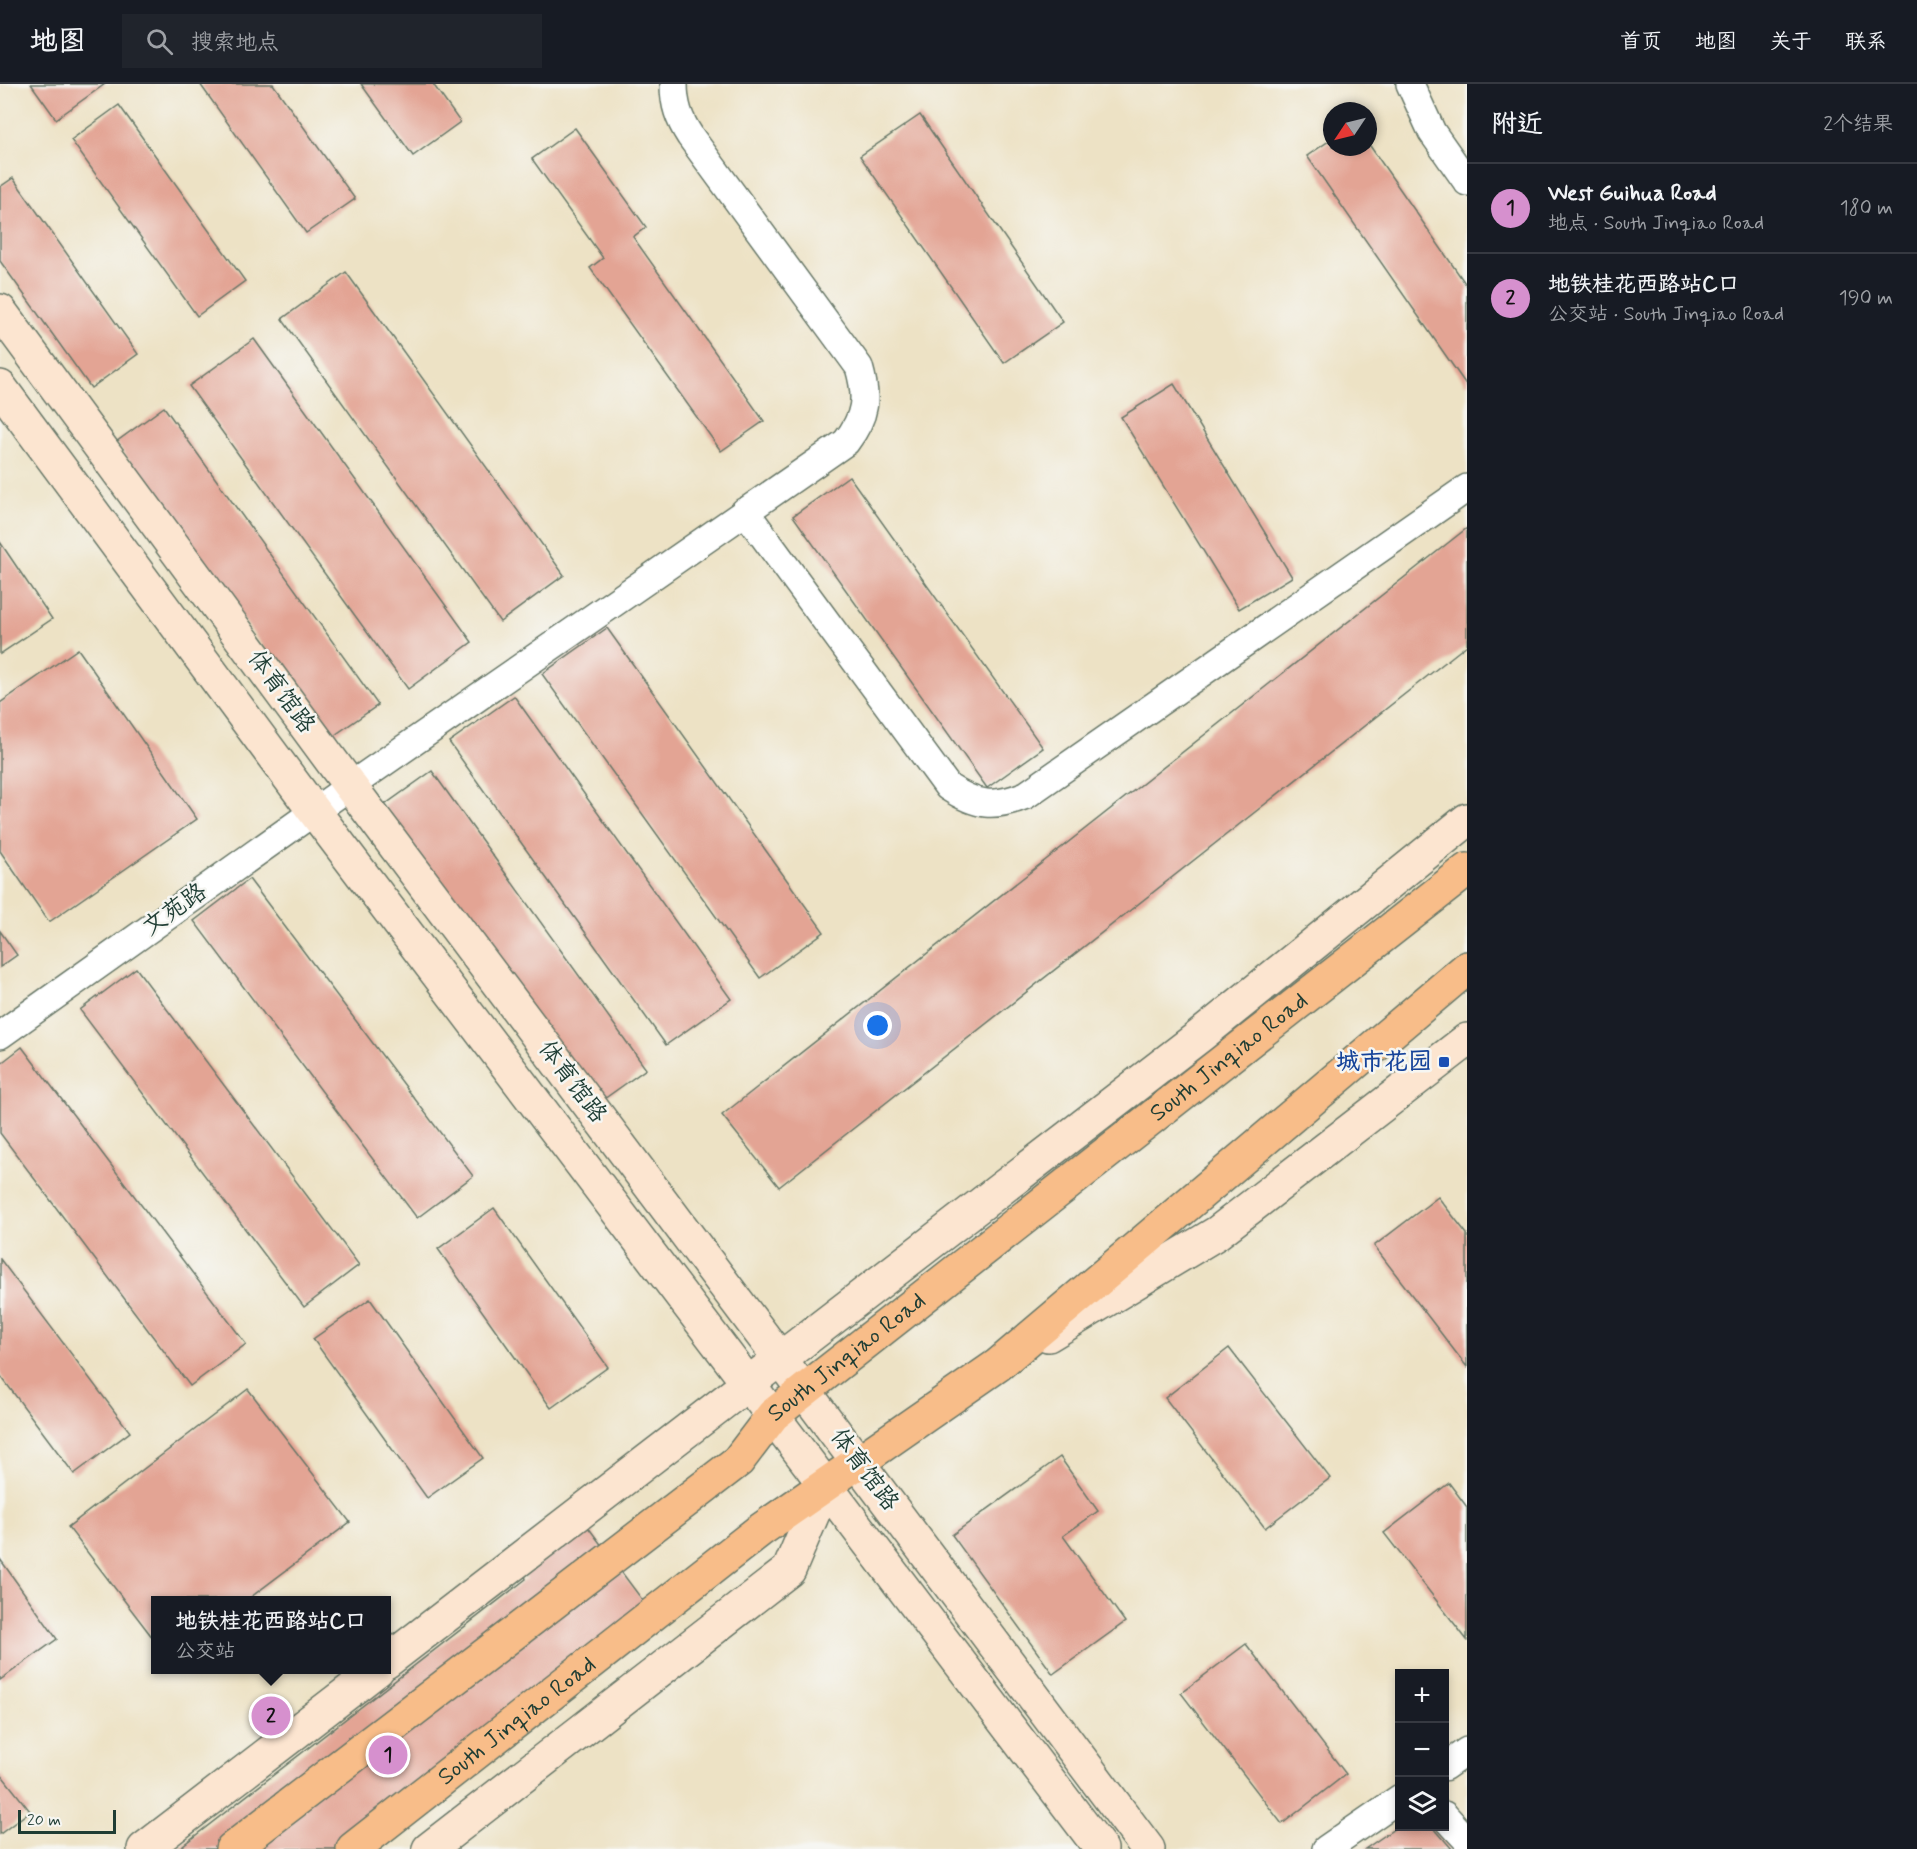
<!DOCTYPE html>
<html lang="zh">
<head>
<meta charset="utf-8">
<style>
	:root { --surface:#171b24; --page:#20242c; --text:#f1f3f6; --muted:#9ea1a6; --line:#363941; --accent:#d690ce }
	body { margin:0; font-family:Mynerve,"LXGW WenKai TC",sans-serif; background:var(--page); color:var(--text) }
	.controls { position:absolute; right:18px; bottom:18px; display:grid; overflow:hidden; border-radius:0px; box-shadow:0 3px 9px #0003 }
	.controls button { width:54px; height:54px; display:grid; place-items:center; padding:0; border:0; border-bottom:2px solid var(--line); background:var(--surface); color:var(--text); font:30px sans-serif }
	.compass { position:absolute; left:1323px; top:18px; width:54px; height:54px; border-radius:50%; background:var(--surface); box-shadow:0 3px 9px #0003; rotate:235deg }
	.scale { position:absolute; left:18px; bottom:15px; width:98px; box-sizing:border-box; padding-left:6px; border:3px solid #1f3d34; border-top:0; font-size:16px; line-height:21px; white-space:nowrap; color:#1f3d34; -webkit-text-stroke:4px #f6f6f2; paint-order:stroke }
	.you { position:absolute; left:878px; top:942px; width:21px; height:21px; margin:-15px; border:4px solid #fff; border-radius:50%; background:#1a73e8; box-shadow:0 0 0 9px #1a73e833 }
	.badge { display:grid; place-items:center; width:39px; height:39px; border-radius:50%; background:var(--accent); color:#111; font-size:20px; font-weight:700 }
	.pin { position:absolute; translate:-50% -50%; border:3px solid #fff; box-shadow:0 2px 6px #0006 }
	.popup { position:absolute; left:151px; top:1512px; width:240px; height:78px; box-sizing:border-box; display:grid; place-content:center; border-radius:0px; background:var(--surface); filter:drop-shadow(0 2px 4px #0005); font-size:20px; white-space:nowrap; color:var(--muted) }
	.popup b { font-size:22px; color:var(--text) }
	.popup::after { content:''; position:absolute; left:50%; top:100%; margin-left:-12px; border:12px solid transparent; border-top-color:var(--surface) }
	.list { margin:0; padding:0; list-style:none }
	h2 { display:flex; justify-content:space-between; align-items:center; height:78px; margin:0; padding:0 24px; font-size:26px }
	h2 small { font-size:20px; font-weight:400; color:var(--muted) }
	.list li { display:grid; grid-template-columns:39px 1fr auto; gap:18px; align-items:center; box-sizing:border-box; height:90px; padding:0 24px; border-top:2px solid var(--line) }
	.list b { display:block; font-size:22px; white-space:nowrap }
	.list p { margin:0; font-size:20px; white-space:nowrap; color:var(--muted) }
	.list em { font-size:20px; font-style:normal; color:var(--muted) }
	.icon { flex:none; width:33px; height:33px; fill:none; stroke:currentColor; stroke-width:2; stroke-linecap:round; stroke-linejoin:round }
	.map { position:relative; flex:none; width:1467px; height:1765px; overflow:hidden }
	header { display:flex; align-items:center; gap:36px; box-sizing:border-box; height:84px; padding:0 30px; background:var(--surface); border-bottom:2px solid var(--line) }
	header strong { font-size:28px }
	nav { display:flex; gap:33px; margin-inline-start:auto; font-size:21px }
	.search { width:420px; height:54px; background:var(--page); display:flex; align-items:center; gap:15px; box-sizing:border-box; padding:0 21px; border-radius:0px; color:var(--muted); font-size:22px }
	main { display:flex }
	aside { flex:1; background:var(--surface) }
	.map>svg:first-child { display:block }
</style>
</head>
<body>
<header>
<strong>地图</strong>
<div class="search"><svg class="icon" aria-label="search" viewBox="0 0 24 24"><circle cx="10" cy="10" r="6"/><path d="M15 15l6 6"/></svg>搜索地点</div>
<nav><a>首页</a><a>地图</a><a>关于</a><a>联系</a></nav>
</header>
<main>
<div class="map">
<svg width="1467" height="1765" viewBox="0 0 1467 1765">
	<rect width="100%" height="100%" fill="#f6f6f2"/>
	<filter id="ink" filterUnits="userSpaceOnUse"><feTurbulence type="fractalNoise" baseFrequency=".0167" numOctaves="2"/><feDisplacementMap in="SourceGraphic" scale="12" xChannelSelector="R" yChannelSelector="G"/><feConvolveMatrix kernelMatrix="1 2 1 2 8 2 1 2 1" color-interpolation-filters="sRGB"/></filter>
	<filter id="wash" filterUnits="userSpaceOnUse"><feTurbulence type="fractalNoise" baseFrequency=".008" numOctaves="4" result="noise"/><feDisplacementMap in="SourceGraphic" scale="24" xChannelSelector="R" yChannelSelector="G"/><feGaussianBlur stdDeviation="1.35" result="paint"/><feColorMatrix in="noise" values="0 0 0 0 0 0 0 0 0 0 0 0 0 0 0 0 0 1.4 0 .05"/><feComposite in="paint" operator="in"/></filter>
	<g filter="url(#wash)">
		<rect width="100%" height="100%" fill="#ede2c5"/>
		<g id="blocks">
			<g fill="#e3a494">
				<path d="M31,0H105L56,35Z"/>
				<path d="M200,0H273L355,115L306,149Z"/>
				<path d="M361,0H433L460,38L413,72Z"/>
				<path d="M119,21L245,197L197,232L71,56Z"/>
				<path d="M920,31L1063,238L1004,279L860,72Z"/>
				<path d="M575,44L646,143L633,153L764,337L721,367L590,184L603,174L532,75Z"/>
				<path d="M1332,55V63H1368V59L1467,202V302L1307,72Z"/>
				<path d="M13,94L138,270L91,304L0,177V103Z"/>
				<path d="M346,188L564,491L500,538L282,235Z"/>
				<path d="M254,255L472,558L408,605L189,302Z"/>
				<path d="M1174,300L1292,493L1239,525L1121,333Z"/>
				<path d="M164,323L378,621L329,655L116,358Z"/>
				<path d="M849,392L1043,664L987,704L793,432Z"/>
				<path d="M1467,444V561L779,1103L722,1031Z"/>
				<path d="M0,458L52,535L0,570Z"/>
				<path d="M607,544L824,848L760,894L542,590Z"/>
				<path d="M78,565L197,735L49,838L0,767V619Z"/>
				<path d="M514,612L731,915L666,961L449,658Z"/>
				<path d="M432,687L646,985L597,1020L383,722Z"/>
				<path d="M249,795L473,1092L417,1134L194,837Z"/>
				<path d="M0,847L17,871L0,883Z"/>
				<path d="M136,884L359,1181L304,1223L80,926Z"/>
				<path d="M22,963L246,1260L190,1302L0,1049V980Z"/>
				<path d="M1438,1113L1467,1150V1283L1374,1162Z"/>
				<path d="M494,1124L608,1283L551,1324L438,1165Z"/>
				<path d="M0,1175L130,1348L74,1390L0,1291Z"/>
				<path d="M370,1215L483,1374L427,1414L313,1255Z"/>
				<path d="M1229,1264L1330,1394L1265,1444L1165,1314Z"/>
				<path d="M248,1305L350,1438L247,1516H156V1558L68,1443Z"/>
				<path d="M1060,1373L1098,1427L1063,1452L1125,1538L1053,1590L952,1451Z"/>
				<path d="M1449,1399L1467,1423V1556L1384,1449Z"/>
				<path d="M585,1439L661,1541L357,1765H178L526,1495L524,1487Z"/>
				<path d="M0,1475L57,1555L0,1596Z"/>
				<path d="M1246,1560L1346,1690L1282,1740L1181,1609Z"/>
				<path d="M0,1689L30,1727L0,1750Z"/>
				<path d="M1400,1741L1433,1743L1452,1765H1365Z"/>
			</g>
		</g>
	</g>
	<g filter="url(#ink)">
		<use href="#blocks" fill-opacity="0" stroke="#677767" stroke-width="1.5"/>
		<g fill="none" stroke-linecap="round" stroke-linejoin="round">
			<g stroke="#677767" stroke-width="30">
				<g id="minor">
					<path d="M1410,0L1432,48L1467,98"/>
					<path d="M745,427L948,703C977,722 994,724 1026,711L1467,404"/>
					<path d="M0,951L350,702L846,358C866,332 868,314 859,283L690,52C679,35 674,21 674,0"/>
					<path d="M1444,1683L1467,1667"/>
					<path d="M1444,1731L1467,1756"/>
					<path d="M1326,1765L1400,1714"/>
				</g>
			</g>
			<g stroke="#677767" stroke-width="36">
				<g id="secondary">
					<path d="M0,227L350,702L1148,1765"/>
					<path d="M0,303L314,727L1101,1765"/>
					<path d="M1048,1251L1217,1149L1467,956"/>
					<path d="M386,1578L1201,951L1467,736"/>
					<path d="M144,1765L377,1586"/>
					<path d="M429,1765L789,1486L825,1401"/>
				</g>
			</g>
			<g stroke="#677767" stroke-width="36">
				<g id="primary">
					<path id="s1" d="M232,1765L738,1377L773,1331L1467,786"/>
					<path id="s2" d="M353,1765L759,1447L998,1281L1467,884"/>
				</g>
			</g>
			<use href="#minor" stroke="#fff" stroke-width="27"/>
			<use href="#secondary" stroke="#fce5d0" stroke-width="33"/>
			<use href="#primary" stroke="#f8bd89" stroke-width="33"/>
		</g>
	</g>
	<rect fill="#1a4fb4" stroke="#f6f6f2" stroke-width="2" x="1438" y="972" width="12" height="12" rx="3"/>
	<g text-anchor="middle" dominant-baseline="central" stroke-width="5" stroke-linejoin="round" paint-order="stroke">
		<g font-size="24" fill="#1f3d34" stroke="#f6f6f2">
			<text transform="translate(281 608) rotate(54)">体育馆路</text>
			<text transform="translate(175 826) rotate(-35)">文苑路</text>
			<text stroke="none"><textPath href="#s1" startOffset="1275">South Jinqiao Road</textPath></text>
			<text transform="translate(572 998) rotate(53)">体育馆路</text>
			<text stroke="none"><textPath href="#s1" startOffset="789">South Jinqiao Road</textPath></text>
			<text transform="translate(864 1386) rotate(53)">体育馆路</text>
			<text stroke="none"><textPath href="#s2" startOffset="208">South Jinqiao Road</textPath></text>
		</g>
		<g font-size="24" font-weight="bold" fill="#164399" stroke="#f6f6f2" text-anchor="end">
			<text x="1432" y="978">城市花园</text>
		</g>
	</g>
</svg>
<div class="controls">
<button>+</button>
<button>−</button>
<button><svg class="icon" aria-label="layers" viewBox="0 0 24 24"><path d="M12 4l9 5-9 5-9-5zM3 14l9 5 9-5"/></svg></button>
</div>
<svg class="compass" viewBox="-18 -18 36 36"><path d="M0-13l5 13h-10z" fill="#e53935"/><path d="M0 13l5-13h-10z" fill="#9ea1a6"/></svg>
<div class="scale">20 m</div>
<div class="you"></div>
<div class="pin badge" style="left:388px;top:1671px">1</div>
<div class="pin badge" style="left:271px;top:1632px">2</div>
<div class="popup"><b>地铁桂花西路站C口</b>公交站</div>
</div>
<aside>
<h2>附近<small>2个结果</small></h2>
<ul class="list">
<li><span class="badge">1</span><div><b>West Guihua Road</b><p>地点 · South Jinqiao Road</p></div><em>180 m</em></li>
<li><span class="badge">2</span><div><b>地铁桂花西路站C口</b><p>公交站 · South Jinqiao Road</p></div><em>190 m</em></li>
</ul>
</aside>
</main>
</body>
</html>
